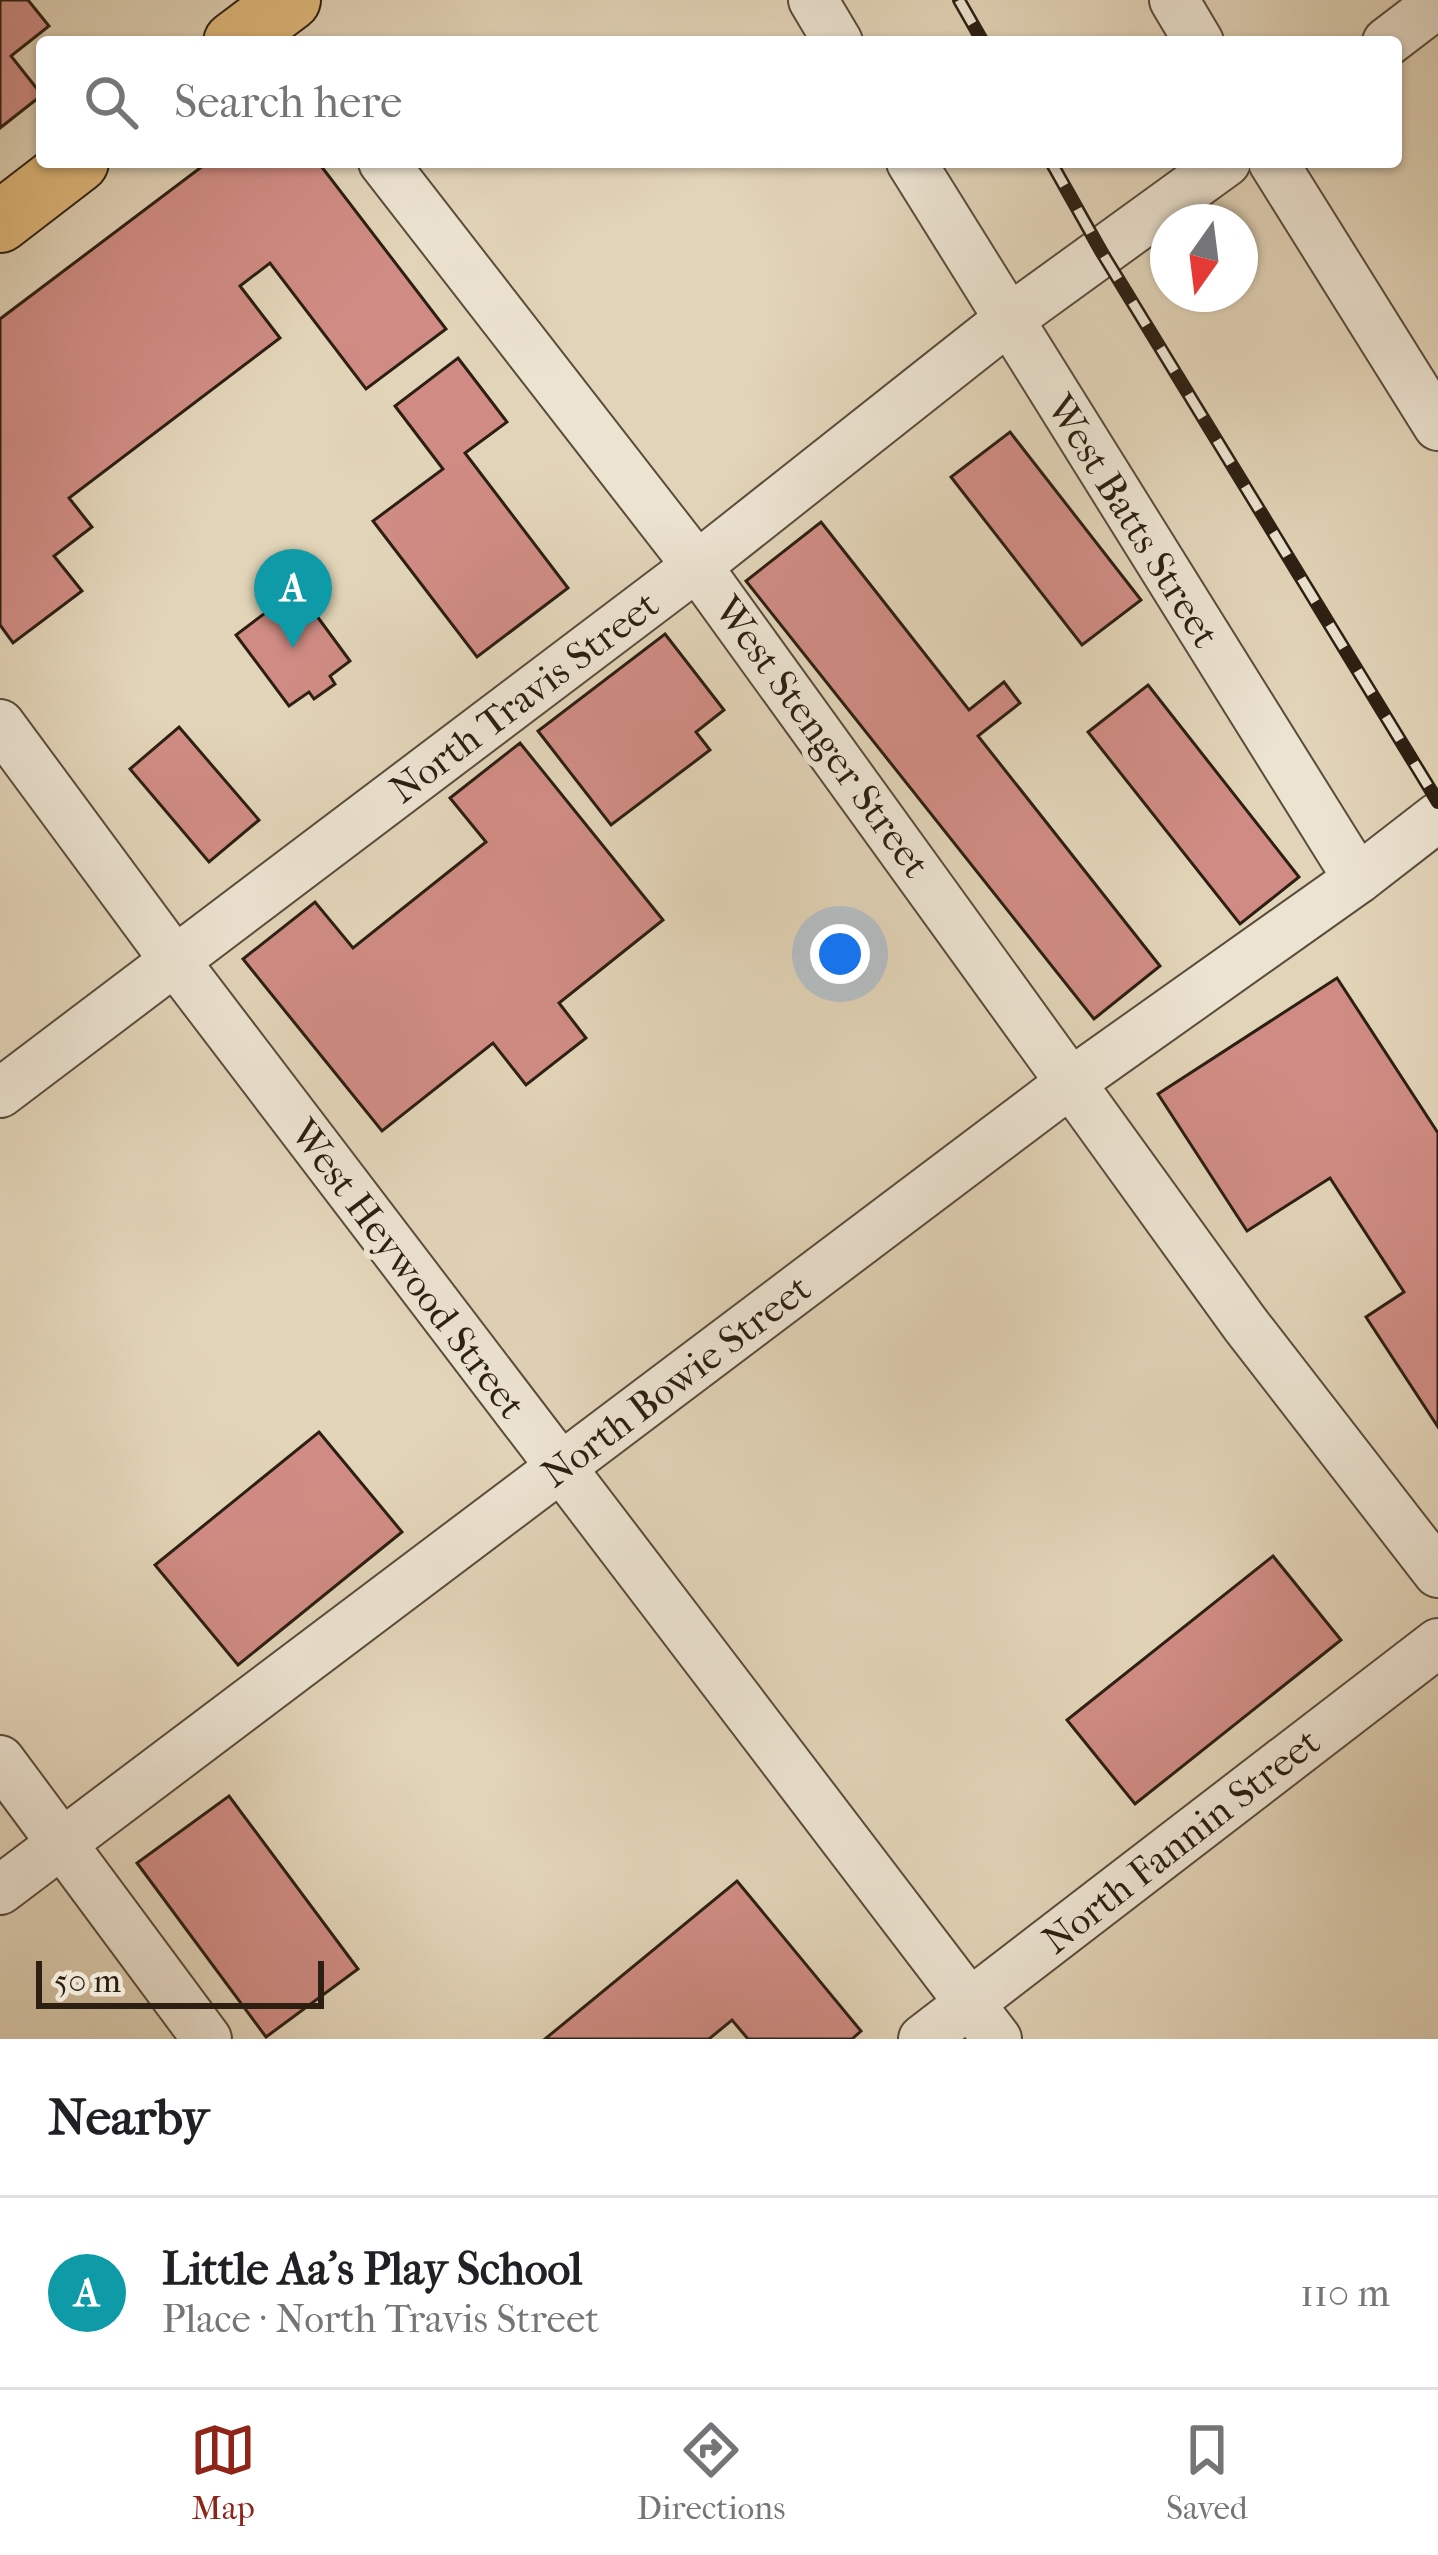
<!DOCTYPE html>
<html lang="en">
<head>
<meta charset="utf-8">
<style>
	:root { --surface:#fff; --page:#f6f6f6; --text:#202124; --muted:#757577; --line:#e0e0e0; --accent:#8f2418 }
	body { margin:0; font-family:"IM FELL French Canon",serif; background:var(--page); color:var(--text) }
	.compass { position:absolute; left:1150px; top:204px; width:108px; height:108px; border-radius:50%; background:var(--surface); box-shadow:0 3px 9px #0004; rotate:194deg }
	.scale { position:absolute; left:36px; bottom:30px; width:288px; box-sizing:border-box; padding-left:12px; border:6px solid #2c1f12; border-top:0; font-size:33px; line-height:42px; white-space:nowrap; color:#2c1f12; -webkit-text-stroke:9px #ece3d1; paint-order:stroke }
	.you { position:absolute; left:840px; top:954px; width:42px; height:42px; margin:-30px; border:9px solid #fff; border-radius:50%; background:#1a73e8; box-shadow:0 0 0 18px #1a73e833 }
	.badge { display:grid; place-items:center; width:78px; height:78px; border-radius:50%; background:var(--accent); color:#fff; font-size:39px; font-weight:700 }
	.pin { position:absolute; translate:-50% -99px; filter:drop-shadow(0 3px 6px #0008) }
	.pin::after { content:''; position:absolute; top:63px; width:42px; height:36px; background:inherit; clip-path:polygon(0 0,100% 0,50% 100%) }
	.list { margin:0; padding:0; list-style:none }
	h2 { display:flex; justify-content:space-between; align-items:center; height:156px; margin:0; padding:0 48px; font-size:51px }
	h2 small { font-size:39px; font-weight:400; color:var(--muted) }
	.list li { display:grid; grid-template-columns:78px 1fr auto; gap:36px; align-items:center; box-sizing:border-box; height:192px; padding:0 48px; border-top:3px solid var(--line) }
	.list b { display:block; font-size:45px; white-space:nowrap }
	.list p { margin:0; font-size:39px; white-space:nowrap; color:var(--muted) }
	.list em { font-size:39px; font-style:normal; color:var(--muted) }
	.icon { flex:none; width:66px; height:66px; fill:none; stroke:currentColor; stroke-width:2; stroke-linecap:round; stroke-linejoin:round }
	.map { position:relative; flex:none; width:1438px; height:2039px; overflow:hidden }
	.search { position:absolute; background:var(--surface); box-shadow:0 3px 9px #0004; left:36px; right:36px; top:36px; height:132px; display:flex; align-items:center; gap:30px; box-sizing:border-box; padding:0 42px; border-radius:12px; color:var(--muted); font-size:45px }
	.sheet { height:348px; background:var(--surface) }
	nav { display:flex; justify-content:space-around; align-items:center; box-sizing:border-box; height:168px; border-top:3px solid var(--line); background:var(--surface); font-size:33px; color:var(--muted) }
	nav a { display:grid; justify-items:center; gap:6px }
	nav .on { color:var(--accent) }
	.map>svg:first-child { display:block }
</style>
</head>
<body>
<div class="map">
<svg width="1438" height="2039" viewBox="0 0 1438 2039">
	<rect width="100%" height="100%" fill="#e2d4b8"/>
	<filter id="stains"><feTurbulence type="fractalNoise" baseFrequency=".00167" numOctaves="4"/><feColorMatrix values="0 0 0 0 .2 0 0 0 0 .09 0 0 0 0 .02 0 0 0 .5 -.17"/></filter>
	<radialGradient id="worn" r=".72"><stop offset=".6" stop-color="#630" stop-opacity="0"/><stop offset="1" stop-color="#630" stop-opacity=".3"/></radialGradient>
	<g fill="#d08c84" stroke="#2c1f12" stroke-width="3">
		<path d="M0,0H28L49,26L11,56L42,95L0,128Z"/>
		<path d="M208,162H318L446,329L366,389L270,263L240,286L280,338L69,498L92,527L54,556L82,591L13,643L0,625V319Z"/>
		<path d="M458,358L507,422L465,453L568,588L477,657L373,521L443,469L395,406Z"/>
		<path d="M1010,432L1141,600L1082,645L951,477Z"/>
		<path d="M821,522L969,710L1004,682L1020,703L978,736L1160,966L1094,1019L746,581Z"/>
		<path d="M297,589L350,661L330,676L335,684L314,699L309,692L289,706L236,635Z"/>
		<path d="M665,634L724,710L696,732L710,750L611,825L538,731Z"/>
		<path d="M1148,685L1299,877L1240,924L1088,732Z"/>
		<path d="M179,727L259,820L209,862L130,769Z"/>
		<path d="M520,743L663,920L559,1003L586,1038L526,1085L493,1043L382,1131L243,959L315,902L353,948L486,842L450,798Z"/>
		<path d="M1337,978L1438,1133V1427L1366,1317L1404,1292L1330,1178L1247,1231L1158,1094Z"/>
		<path d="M319,1432L402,1532L238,1665L155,1565Z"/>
		<path d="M1273,1556L1341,1640L1135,1804L1067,1720Z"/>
		<path d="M229,1796L358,1969L266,2037L137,1863Z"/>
		<path d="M737,1881L861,2031L852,2039H748L732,2020L709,2039H545Z"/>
	</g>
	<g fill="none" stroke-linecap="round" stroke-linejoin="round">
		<g stroke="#5a4c3c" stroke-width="52">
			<g id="minor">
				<path d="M813,0L838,42"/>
				<path d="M1174,0L1199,42"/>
				<path d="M1387,42L1438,3"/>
				<path d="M383,162L697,566L1245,1324L1438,1573"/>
				<path d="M911,162L1358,879"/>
				<path d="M1273,162L1438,426"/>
				<path d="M0,724L175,961L997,2039"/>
				<path d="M0,1093L697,566L1008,320L1226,162"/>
				<path d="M0,1760L207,2039"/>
				<path d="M0,1890L1073,1081L1358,879L1438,817"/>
				<path d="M923,2039L1438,1643"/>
			</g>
		</g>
		<g stroke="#2c1f12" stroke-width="64">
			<g id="major">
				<path d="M234,42L290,0"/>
				<path d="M0,222L78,162"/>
			</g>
		</g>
		<use href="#minor" stroke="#ece3d1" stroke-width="48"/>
		<use href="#major" stroke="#e1ba7c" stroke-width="60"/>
		<g stroke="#2c1f12" stroke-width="14">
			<g id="rail">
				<path d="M959,0L983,42"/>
				<path d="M1051,162L1101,251L1438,802"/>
			</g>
		</g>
		<use href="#rail" stroke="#ece3d1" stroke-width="9" stroke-dasharray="27" stroke-linecap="butt"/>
	</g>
	<g text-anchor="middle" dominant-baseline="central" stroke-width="12" stroke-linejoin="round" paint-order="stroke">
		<g font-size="39" fill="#2c1f12" stroke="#ece3d1">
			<text transform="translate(1133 521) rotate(58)">West Batts Street</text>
			<text transform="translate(524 697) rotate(-37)">North Travis Street</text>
			<text transform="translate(822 737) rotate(54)">West Stenger Street</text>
			<text transform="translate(408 1269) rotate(53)">West Heywood Street</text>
			<text transform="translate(676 1381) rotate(-37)">North Bowie Street</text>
			<text transform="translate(1181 1841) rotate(-38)">North Fannin Street</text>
		</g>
	</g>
	<rect width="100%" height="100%" filter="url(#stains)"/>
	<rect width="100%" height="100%" fill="url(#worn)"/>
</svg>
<svg class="compass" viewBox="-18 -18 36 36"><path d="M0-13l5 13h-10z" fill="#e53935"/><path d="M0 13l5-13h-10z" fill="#757577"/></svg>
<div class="scale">50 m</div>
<div class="you"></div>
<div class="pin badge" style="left:293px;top:648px;background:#0f9aa8">A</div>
<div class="search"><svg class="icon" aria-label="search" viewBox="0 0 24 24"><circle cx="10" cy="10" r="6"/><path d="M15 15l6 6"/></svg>Search here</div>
</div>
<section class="sheet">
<h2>Nearby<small></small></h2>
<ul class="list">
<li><span class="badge" style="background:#0f9aa8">A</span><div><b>Little Aa's Play School</b><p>Place · North Travis Street</p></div><em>110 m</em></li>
</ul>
</section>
<nav>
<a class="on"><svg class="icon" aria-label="map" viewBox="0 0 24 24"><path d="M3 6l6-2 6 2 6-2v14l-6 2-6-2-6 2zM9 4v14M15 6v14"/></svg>Map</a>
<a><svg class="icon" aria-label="directions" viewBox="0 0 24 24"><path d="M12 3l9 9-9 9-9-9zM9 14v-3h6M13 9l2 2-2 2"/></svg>Directions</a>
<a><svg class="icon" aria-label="saved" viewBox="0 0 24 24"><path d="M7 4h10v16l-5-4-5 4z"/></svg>Saved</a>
</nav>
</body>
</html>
